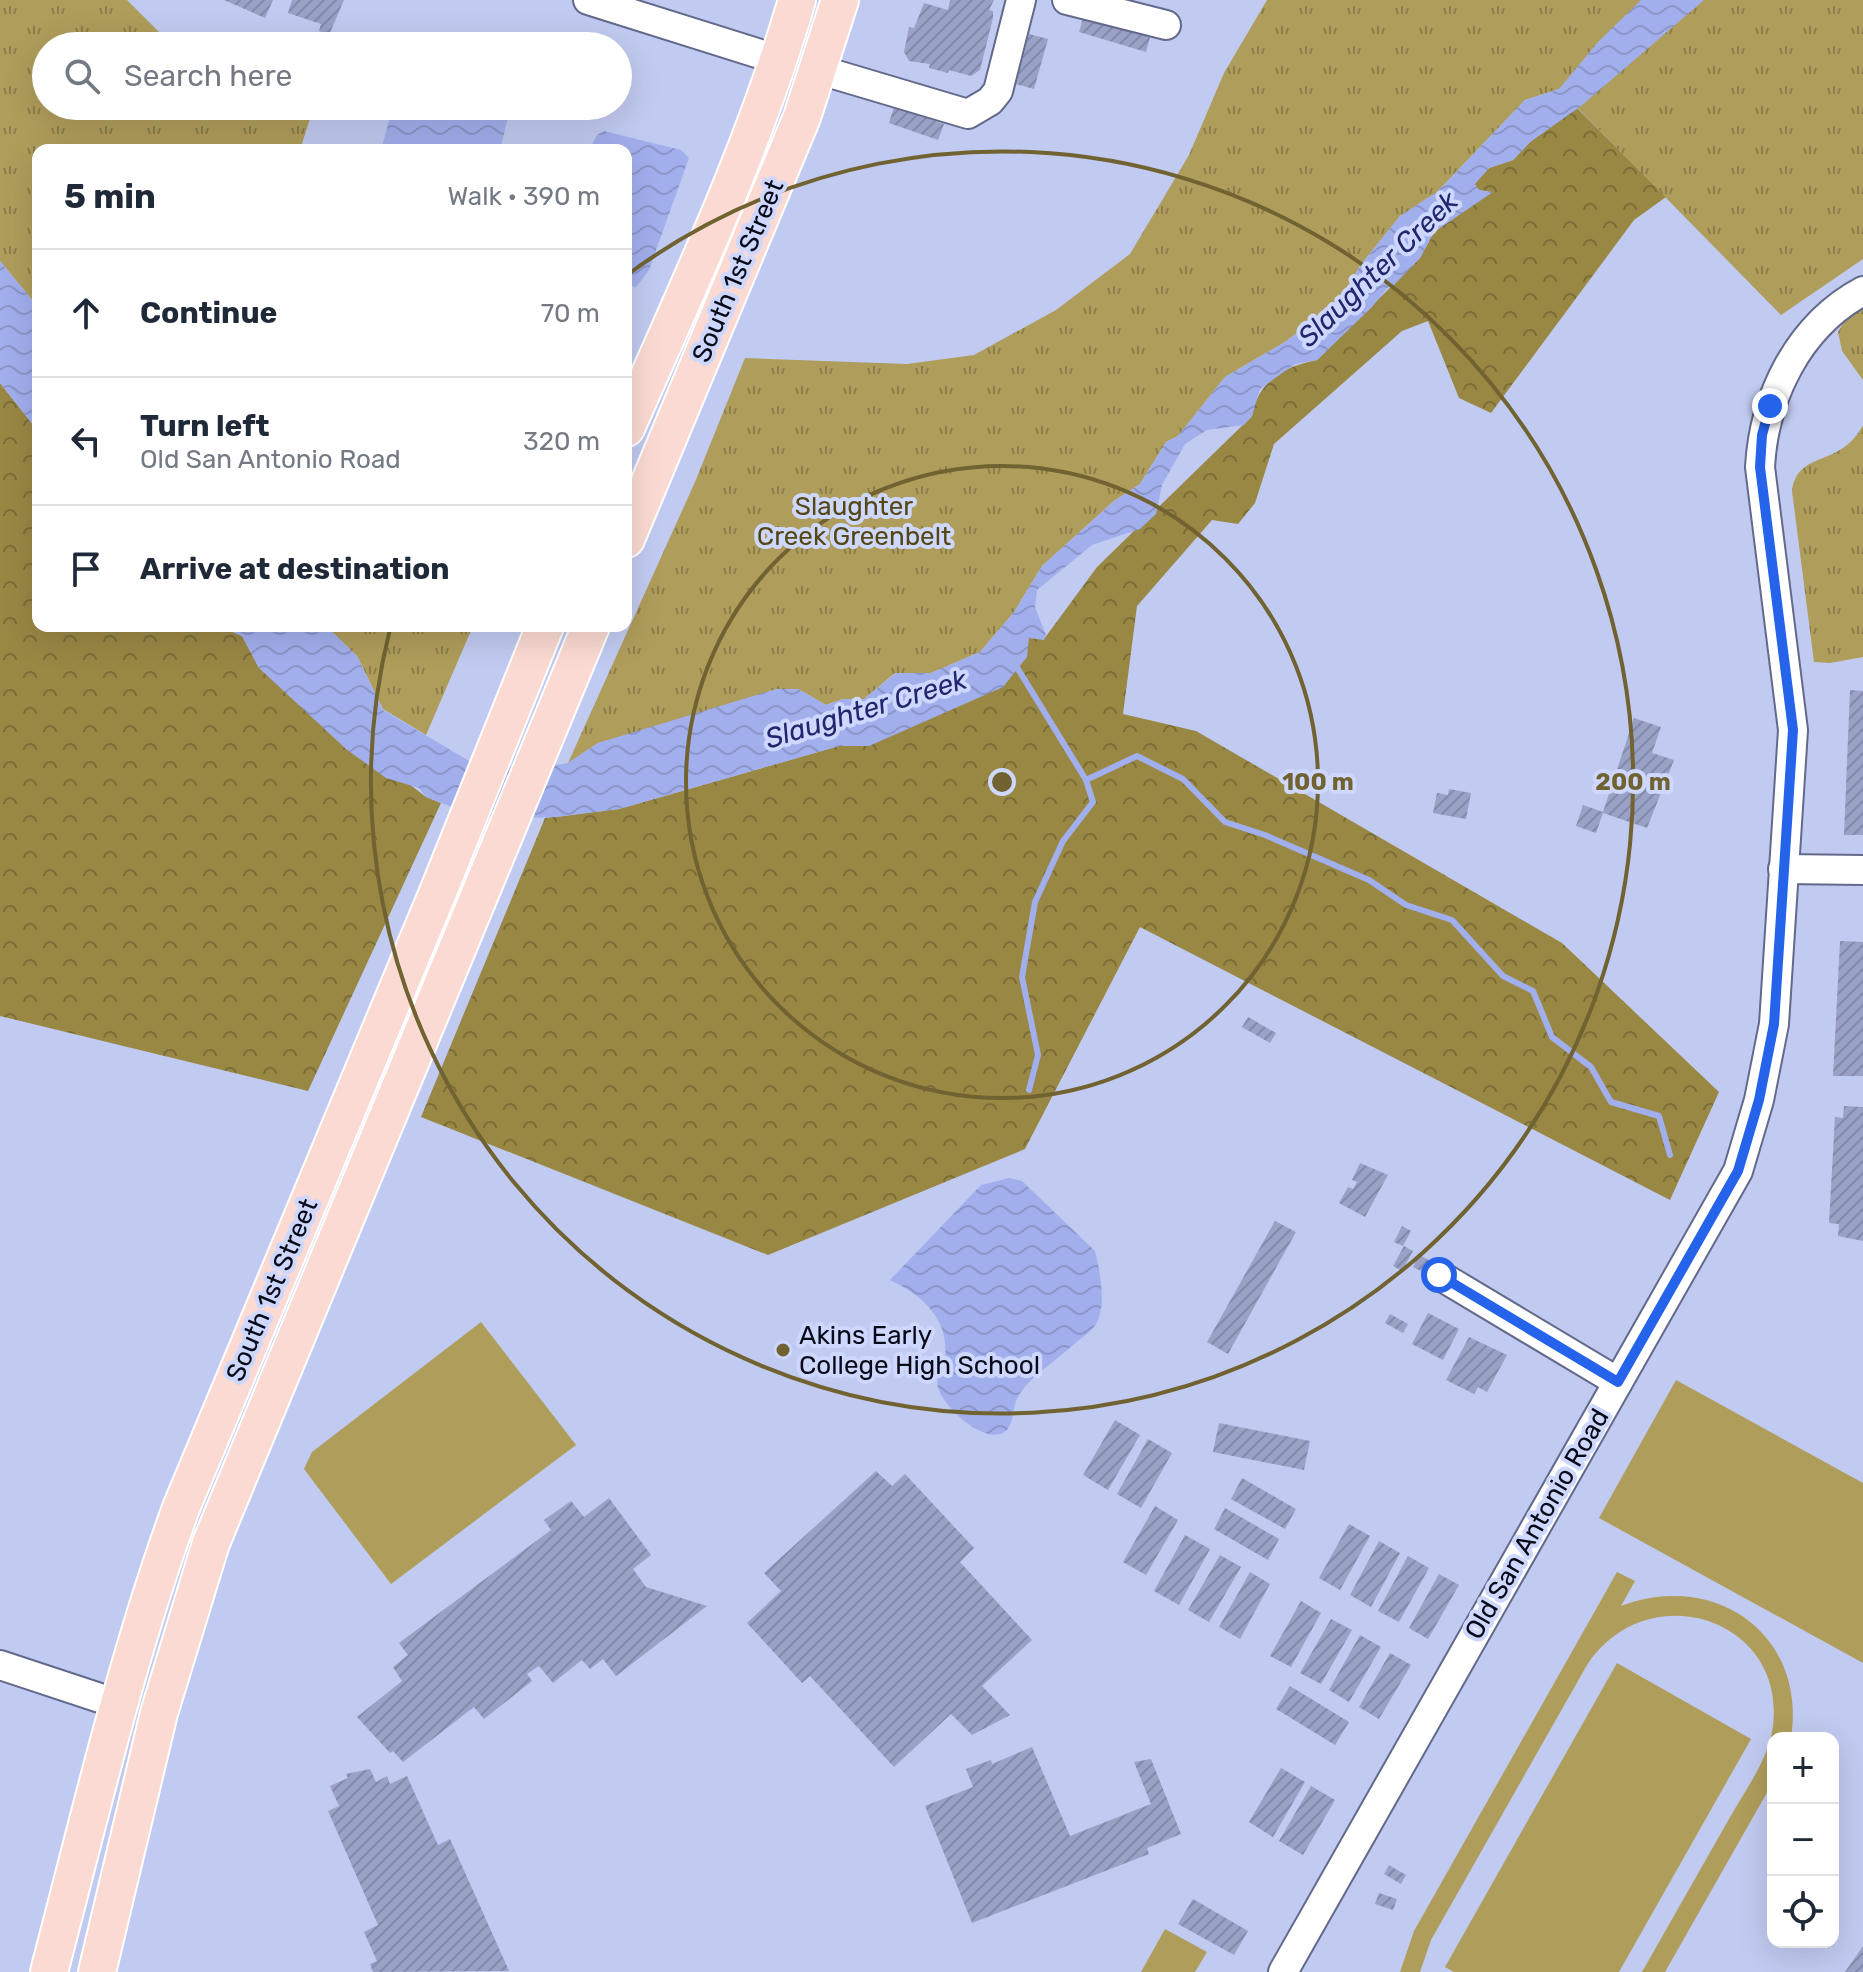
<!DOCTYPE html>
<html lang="en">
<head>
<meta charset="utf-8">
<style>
	:root { --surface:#fff; --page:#f2f2f3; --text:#1f2937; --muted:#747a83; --line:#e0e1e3 }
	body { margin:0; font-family:Rubik,sans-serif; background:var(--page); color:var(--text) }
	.controls { position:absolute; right:24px; bottom:24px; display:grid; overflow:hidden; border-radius:16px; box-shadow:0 8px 32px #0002 }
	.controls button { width:72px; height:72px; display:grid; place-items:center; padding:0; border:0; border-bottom:2px solid var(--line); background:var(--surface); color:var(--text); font:40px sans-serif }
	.stop { position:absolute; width:24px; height:24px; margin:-18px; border:6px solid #2563eb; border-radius:50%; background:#fff }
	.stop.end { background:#2563eb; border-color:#fff; box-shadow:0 2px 8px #0008 }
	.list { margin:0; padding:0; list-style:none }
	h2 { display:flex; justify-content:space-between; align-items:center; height:104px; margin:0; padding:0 32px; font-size:34px }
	h2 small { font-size:26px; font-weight:400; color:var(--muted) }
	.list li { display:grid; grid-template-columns:52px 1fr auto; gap:24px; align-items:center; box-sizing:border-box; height:128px; padding:0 32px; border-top:2px solid var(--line) }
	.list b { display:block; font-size:30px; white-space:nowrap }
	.list p { margin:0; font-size:26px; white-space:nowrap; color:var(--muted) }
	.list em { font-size:26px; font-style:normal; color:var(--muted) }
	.icon { flex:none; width:44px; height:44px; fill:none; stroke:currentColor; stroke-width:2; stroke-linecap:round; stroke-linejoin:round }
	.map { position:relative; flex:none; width:1863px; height:1972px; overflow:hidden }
	.search { position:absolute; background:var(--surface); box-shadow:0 8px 32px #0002; left:32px; top:32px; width:600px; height:88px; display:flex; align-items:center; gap:20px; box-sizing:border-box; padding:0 28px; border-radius:44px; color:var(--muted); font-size:30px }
	.panel { position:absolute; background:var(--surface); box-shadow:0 8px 32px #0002; left:32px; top:144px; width:600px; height:488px; border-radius:16px }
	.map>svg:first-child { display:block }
</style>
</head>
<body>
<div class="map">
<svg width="1863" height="1972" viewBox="0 0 1863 1972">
	<defs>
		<pattern id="forest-crowns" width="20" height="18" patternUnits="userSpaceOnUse" patternTransform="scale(2)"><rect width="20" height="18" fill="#998744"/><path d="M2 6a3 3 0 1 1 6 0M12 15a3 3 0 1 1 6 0" fill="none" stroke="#7b6d38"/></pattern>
		<pattern id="park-tufts" width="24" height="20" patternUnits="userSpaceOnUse" patternTransform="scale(2)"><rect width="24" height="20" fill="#af9d5b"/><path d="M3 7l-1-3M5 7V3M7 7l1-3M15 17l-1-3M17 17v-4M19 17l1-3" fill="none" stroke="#8c7e4a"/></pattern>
		<pattern id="water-waves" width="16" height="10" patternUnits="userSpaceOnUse" patternTransform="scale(2)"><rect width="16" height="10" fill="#a2afed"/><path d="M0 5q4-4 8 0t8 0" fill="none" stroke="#8a95ca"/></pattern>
		<pattern id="building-hatch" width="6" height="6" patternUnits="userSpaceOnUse" patternTransform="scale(2)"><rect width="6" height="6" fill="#99a1c6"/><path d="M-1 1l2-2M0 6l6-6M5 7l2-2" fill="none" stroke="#8289a9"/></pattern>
	</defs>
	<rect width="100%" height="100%" fill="#c1caf0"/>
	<g fill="#af9d5b">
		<path d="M481,1322L576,1445L391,1584L304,1469L312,1452Z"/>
		<path d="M1676,1380L1863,1483V1663L1599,1518Z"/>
		<path d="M1617,1572L1635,1581L1621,1606C1716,1570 1807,1635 1791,1738H1773V1782L1665,1972H1642C1671,1921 1700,1870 1729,1819C1744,1792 1766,1763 1772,1732C1792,1620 1648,1572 1587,1665L1431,1940L1420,1972H1400L1414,1931Z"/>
		<path d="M1617,1663L1751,1739L1619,1972H1454L1445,1967Z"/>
		<path d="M1165,1929L1207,1952L1195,1972H1141Z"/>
	</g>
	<g fill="url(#forest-crowns)">
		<path d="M1577,108L1666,197L1634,220L1491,413L1459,398L1428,321L1402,331L1274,444L1255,503L1238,524L1212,520L1137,606L1123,714L1196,731L1562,943L1719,1092L1670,1200L1140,927L1025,1149L768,1255L421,1117L545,818L619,809L839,746H869L1029,637L1044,639L1097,567L1252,416C1257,382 1284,366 1317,360L1420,258L1434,232L1491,192L1479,190L1474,184L1489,168L1513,160L1530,142Z"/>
		<path d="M0,383L38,431V626H219L242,636L259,668L426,797L441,803L308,1091L0,1016Z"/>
	</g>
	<g fill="url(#park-tufts)">
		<path d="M0,0H127L173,46H46V106H314L300,150H38V307L0,261Z"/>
		<path d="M1267,0H1863V259L1781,315L1559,89L1525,100L1437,192L1400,216L1359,267L1344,297L1285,342L1225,377L1178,436L1166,442L1140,484L1114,501L1042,566L1014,612L980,652L931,673H895L864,699H843L826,705L798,689L598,743L568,763L695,482L745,358L907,364L974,355L1056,310L1130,254L1189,155L1224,73Z"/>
		<path d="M1863,309V380L1842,351L1838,332L1846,319Z"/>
		<path d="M1863,425V657L1830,663L1814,662L1792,491C1798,449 1840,469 1863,425Z"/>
		<path d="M326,626H473L426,735L383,709L357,656Z"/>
	</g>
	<g fill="url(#water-waves)">
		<path d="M1641,0H1704L1581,106L1530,142L1513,160L1489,168L1475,184L1479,190L1493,192L1434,232L1420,258L1394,285L1389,286L1372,307L1317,360L1295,364L1260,389L1252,416L1244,425L1207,430L1185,444L1162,485L1156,514L1140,529L1092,545L1037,590L1035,607L1046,635L1044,640L1029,638L1027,657L1003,687L869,746H839L619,809L557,817L484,819L426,797L419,788L386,778L346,749L259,668L242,636L219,626H326L357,656L383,710L476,765L545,767L568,763L598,743L776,689H798L826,705L843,699H864L896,673H931L980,652L1014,612L1042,566L1114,501L1140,484L1166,442L1178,436L1225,377L1285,342L1344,297L1359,267L1400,216L1437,192L1525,100L1559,89L1598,42Z"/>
		<path d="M393,106H511L500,150H381Z"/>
		<path d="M604,131L681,150L689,158L649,270L636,287L626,285V150H589L597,135Z"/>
		<path d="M0,261L38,307V431L0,383Z"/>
		<path d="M1009,1178L1022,1181L1095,1251C1100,1271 1107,1306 1096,1324C1091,1332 1080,1339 1073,1345C1057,1360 1031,1376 1019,1395C1011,1406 1016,1426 1003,1433C982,1443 944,1407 938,1388C935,1378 943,1368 945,1359C950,1319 922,1295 890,1280L981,1185Z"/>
	</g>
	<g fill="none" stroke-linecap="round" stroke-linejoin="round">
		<g stroke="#a2afed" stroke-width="6">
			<path d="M1015,664L1086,780L1137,756L1183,779L1225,822L1265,835L1369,880L1406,905L1452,920L1503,976L1533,991L1552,1037L1591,1067L1611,1102L1659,1116L1670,1155"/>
			<path d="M1029,1090L1038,1055L1022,977L1035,902L1063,841L1093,802L1086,780"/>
		</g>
	</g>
	<g fill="url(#building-hatch)">
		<path d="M224,0H273L265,18Z"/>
		<path d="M292,0H344L329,35L319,31L321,24L288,13Z"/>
		<path d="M950,0H994L989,10L993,11V18L980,70L971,76L949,70L948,73L929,68L930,64L909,61L904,52L909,27L914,28L924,3L948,10Z"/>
		<path d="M1084,15L1151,34L1146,52L1079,32Z"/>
		<path d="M1029,34L1048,39L1034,89L1016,84Z"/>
		<path d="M894,107L944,124L938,140L889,123Z"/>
		<path d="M1850,690L1863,691V835H1844Z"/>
		<path d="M1634,718L1661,727L1652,753L1674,760L1647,828L1603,813L1596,833L1576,826L1583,805L1603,812Z"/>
		<path d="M1449,789L1471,793L1466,819L1433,813L1437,793L1448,795Z"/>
		<path d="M1840,941L1863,942V1076H1833Z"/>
		<path d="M1248,1017L1276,1033L1270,1043L1242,1027Z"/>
		<path d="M1844,1106L1863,1107V1241L1838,1236L1839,1224L1829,1223L1835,1117L1843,1118Z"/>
		<path d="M1360,1163L1388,1175L1365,1217L1339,1203L1348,1187L1353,1189L1357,1182L1352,1180Z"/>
		<path d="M1275,1221L1296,1232L1228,1354L1207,1342Z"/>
		<path d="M1402,1226L1411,1231L1403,1246L1394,1242Z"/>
		<path d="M1404,1246L1413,1251L1402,1271L1393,1266Z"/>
		<path d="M1419,1255L1435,1263L1429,1275L1413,1267Z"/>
		<path d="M1428,1313L1459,1329L1443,1360L1412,1344Z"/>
		<path d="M1390,1314L1408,1324L1403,1333L1385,1323Z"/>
		<path d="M1469,1337L1507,1355L1487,1392L1478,1387L1474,1394L1446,1380Z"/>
		<path d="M1115,1420L1140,1435L1108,1490L1083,1475Z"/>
		<path d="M1219,1423L1310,1441L1304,1470L1213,1452Z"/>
		<path d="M1148,1439L1172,1453L1141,1508L1117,1494Z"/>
		<path d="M876,1471L892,1486L905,1474L974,1548L960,1562L1032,1640L982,1686L1010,1715L972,1735L951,1714L894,1767L810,1676L802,1683L747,1623L781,1591L764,1573Z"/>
		<path d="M1242,1478L1296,1509L1285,1529L1231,1499Z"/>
		<path d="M609,1498L651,1555L633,1569L646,1587L707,1606L616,1676L603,1659L590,1669L582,1660L553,1683L539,1666L527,1674L532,1681L484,1719L474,1707L403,1762L393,1751L390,1753L357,1717L402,1681L393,1667L408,1655L399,1643L551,1530L544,1520L571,1501L584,1517Z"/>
		<path d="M1155,1506L1178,1520L1146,1575L1123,1562Z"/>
		<path d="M1225,1508L1279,1539L1268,1560L1214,1529Z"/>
		<path d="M1349,1524L1370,1536L1340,1590L1319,1578Z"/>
		<path d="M1185,1535L1210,1549L1179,1605L1154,1591Z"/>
		<path d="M1379,1541L1400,1553L1371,1607L1350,1595Z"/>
		<path d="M1220,1555L1241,1567L1209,1622L1188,1610Z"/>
		<path d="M1408,1556L1429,1568L1399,1622L1378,1611Z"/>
		<path d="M1250,1572L1270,1584L1240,1639L1219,1627Z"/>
		<path d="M1439,1574L1459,1585L1428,1639L1409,1628Z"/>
		<path d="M1301,1601L1321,1613L1291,1667L1270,1656Z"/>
		<path d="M1331,1619L1352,1630L1321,1684L1300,1673Z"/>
		<path d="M1360,1635L1381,1647L1349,1702L1329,1690Z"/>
		<path d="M1390,1653L1411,1665L1379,1719L1359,1707Z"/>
		<path d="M1290,1686L1349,1722L1335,1745L1276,1709Z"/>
		<path d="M1032,1747L1070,1836L1151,1804L1134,1762L1151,1759L1181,1834L1147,1848L1149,1854L972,1923L925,1806L973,1787L966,1769L991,1760L992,1764Z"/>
		<path d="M1281,1768L1305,1782L1273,1837L1249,1822Z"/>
		<path d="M370,1769L376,1782L387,1776L390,1784L407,1776L438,1845L450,1839L509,1971L373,1972L370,1964L377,1961L364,1932L378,1925L328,1811L339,1806L330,1786L348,1778L346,1774Z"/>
		<path d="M1311,1786L1335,1800L1303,1855L1279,1841Z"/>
		<path d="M1389,1865L1406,1875L1401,1884L1384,1874Z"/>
		<path d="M1379,1893L1397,1899L1393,1910L1375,1904Z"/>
		<path d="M1193,1899L1248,1931L1234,1955L1178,1924Z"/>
		<path d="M1863,1946V1972H1845Z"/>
	</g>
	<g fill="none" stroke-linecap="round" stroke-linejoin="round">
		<g stroke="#62698b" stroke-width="32">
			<g id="minor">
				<path d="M588,0L779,60"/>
				<path d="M1067,0L1166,25"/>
				<path d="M820,70L968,114L990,101L998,91L1021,0"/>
				<path d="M1783,869L1863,870"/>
				<path d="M1439,1275L1618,1382"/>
				<path d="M0,1665L118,1704"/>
				<path d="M1283,1972L1738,1171L1759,1100L1774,1024L1793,730L1760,467C1764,397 1798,326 1863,291"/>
			</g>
		</g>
		<g stroke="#fff" stroke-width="40">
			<g id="major">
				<path d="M626,428C688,287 754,148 797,0"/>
				<path d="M626,539L802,117L840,0"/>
				<path d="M49,1972C90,1816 126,1659 181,1508L438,892L545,626"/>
				<path d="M97,1972L159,1713L211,1543L591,626"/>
			</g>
		</g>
		<use href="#minor" stroke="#fff" stroke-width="28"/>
		<use href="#major" stroke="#fadad2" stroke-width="36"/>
	</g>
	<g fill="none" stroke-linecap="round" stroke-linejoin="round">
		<path stroke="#2563eb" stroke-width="10" d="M1439,1275L1618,1382L1738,1171L1759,1100L1774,1024L1793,730L1760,467L1762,435L1770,406"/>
	</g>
	<g fill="none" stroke="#716331" stroke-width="4">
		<circle cx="1002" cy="782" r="316"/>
		<path d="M627 275A631 631 0 1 1 390 629"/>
	</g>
	<circle fill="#716331" stroke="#ced7fe" stroke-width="3" cx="783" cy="1350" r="8"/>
	<g text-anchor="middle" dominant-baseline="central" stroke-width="8" stroke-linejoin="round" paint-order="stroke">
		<g font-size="26" fill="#080a17" stroke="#ced7fe">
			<text transform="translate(738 271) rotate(-67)">South 1st Street</text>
			<text transform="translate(272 1290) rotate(-67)">South 1st Street</text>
			<text transform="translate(1537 1524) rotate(-60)">Old San Antonio Road</text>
		</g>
		<g font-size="26" fill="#554712" stroke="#ced7fe">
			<text x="854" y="506">Slaughter<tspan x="854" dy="30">Creek Greenbelt</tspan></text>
		</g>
		<g font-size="26" fill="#080a17" stroke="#ced7fe" text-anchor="start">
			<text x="799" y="1335">Akins Early<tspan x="799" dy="30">College High School</tspan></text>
		</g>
		<g font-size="28" font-style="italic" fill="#22266d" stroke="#ced7fe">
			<text transform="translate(1378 269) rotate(-44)">Slaughter Creek</text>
			<text transform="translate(866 709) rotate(-17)">Slaughter Creek</text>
		</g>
	</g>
	<circle cx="1002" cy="782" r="12" fill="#716331" stroke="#ced7fe" stroke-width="4"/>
	<g font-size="24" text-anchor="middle" font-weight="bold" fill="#716331" stroke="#ced7fe" stroke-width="8" stroke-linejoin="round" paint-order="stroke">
		<text x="1318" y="790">100 m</text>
		<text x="1633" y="790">200 m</text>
	</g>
</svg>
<div class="controls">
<button>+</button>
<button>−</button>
<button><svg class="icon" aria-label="locate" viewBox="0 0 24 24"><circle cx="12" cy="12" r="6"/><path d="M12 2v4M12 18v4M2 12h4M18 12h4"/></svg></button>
</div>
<div class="stop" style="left:1439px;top:1275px"></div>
<div class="stop end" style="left:1770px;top:406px"></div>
<div class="search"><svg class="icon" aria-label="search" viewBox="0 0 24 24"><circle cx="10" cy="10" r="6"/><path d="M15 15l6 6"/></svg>Search here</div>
<section class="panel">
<h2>5 min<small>Walk · 390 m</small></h2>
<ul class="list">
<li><svg class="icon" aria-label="ahead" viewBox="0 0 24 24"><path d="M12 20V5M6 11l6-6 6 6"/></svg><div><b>Continue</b></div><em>70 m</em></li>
<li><svg class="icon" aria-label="left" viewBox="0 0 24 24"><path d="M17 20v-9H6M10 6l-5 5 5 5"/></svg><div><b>Turn left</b><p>Old San Antonio Road</p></div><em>320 m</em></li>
<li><svg class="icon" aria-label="arrive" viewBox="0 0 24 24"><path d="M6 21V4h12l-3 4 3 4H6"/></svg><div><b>Arrive at destination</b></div></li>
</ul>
</section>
</div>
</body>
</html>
